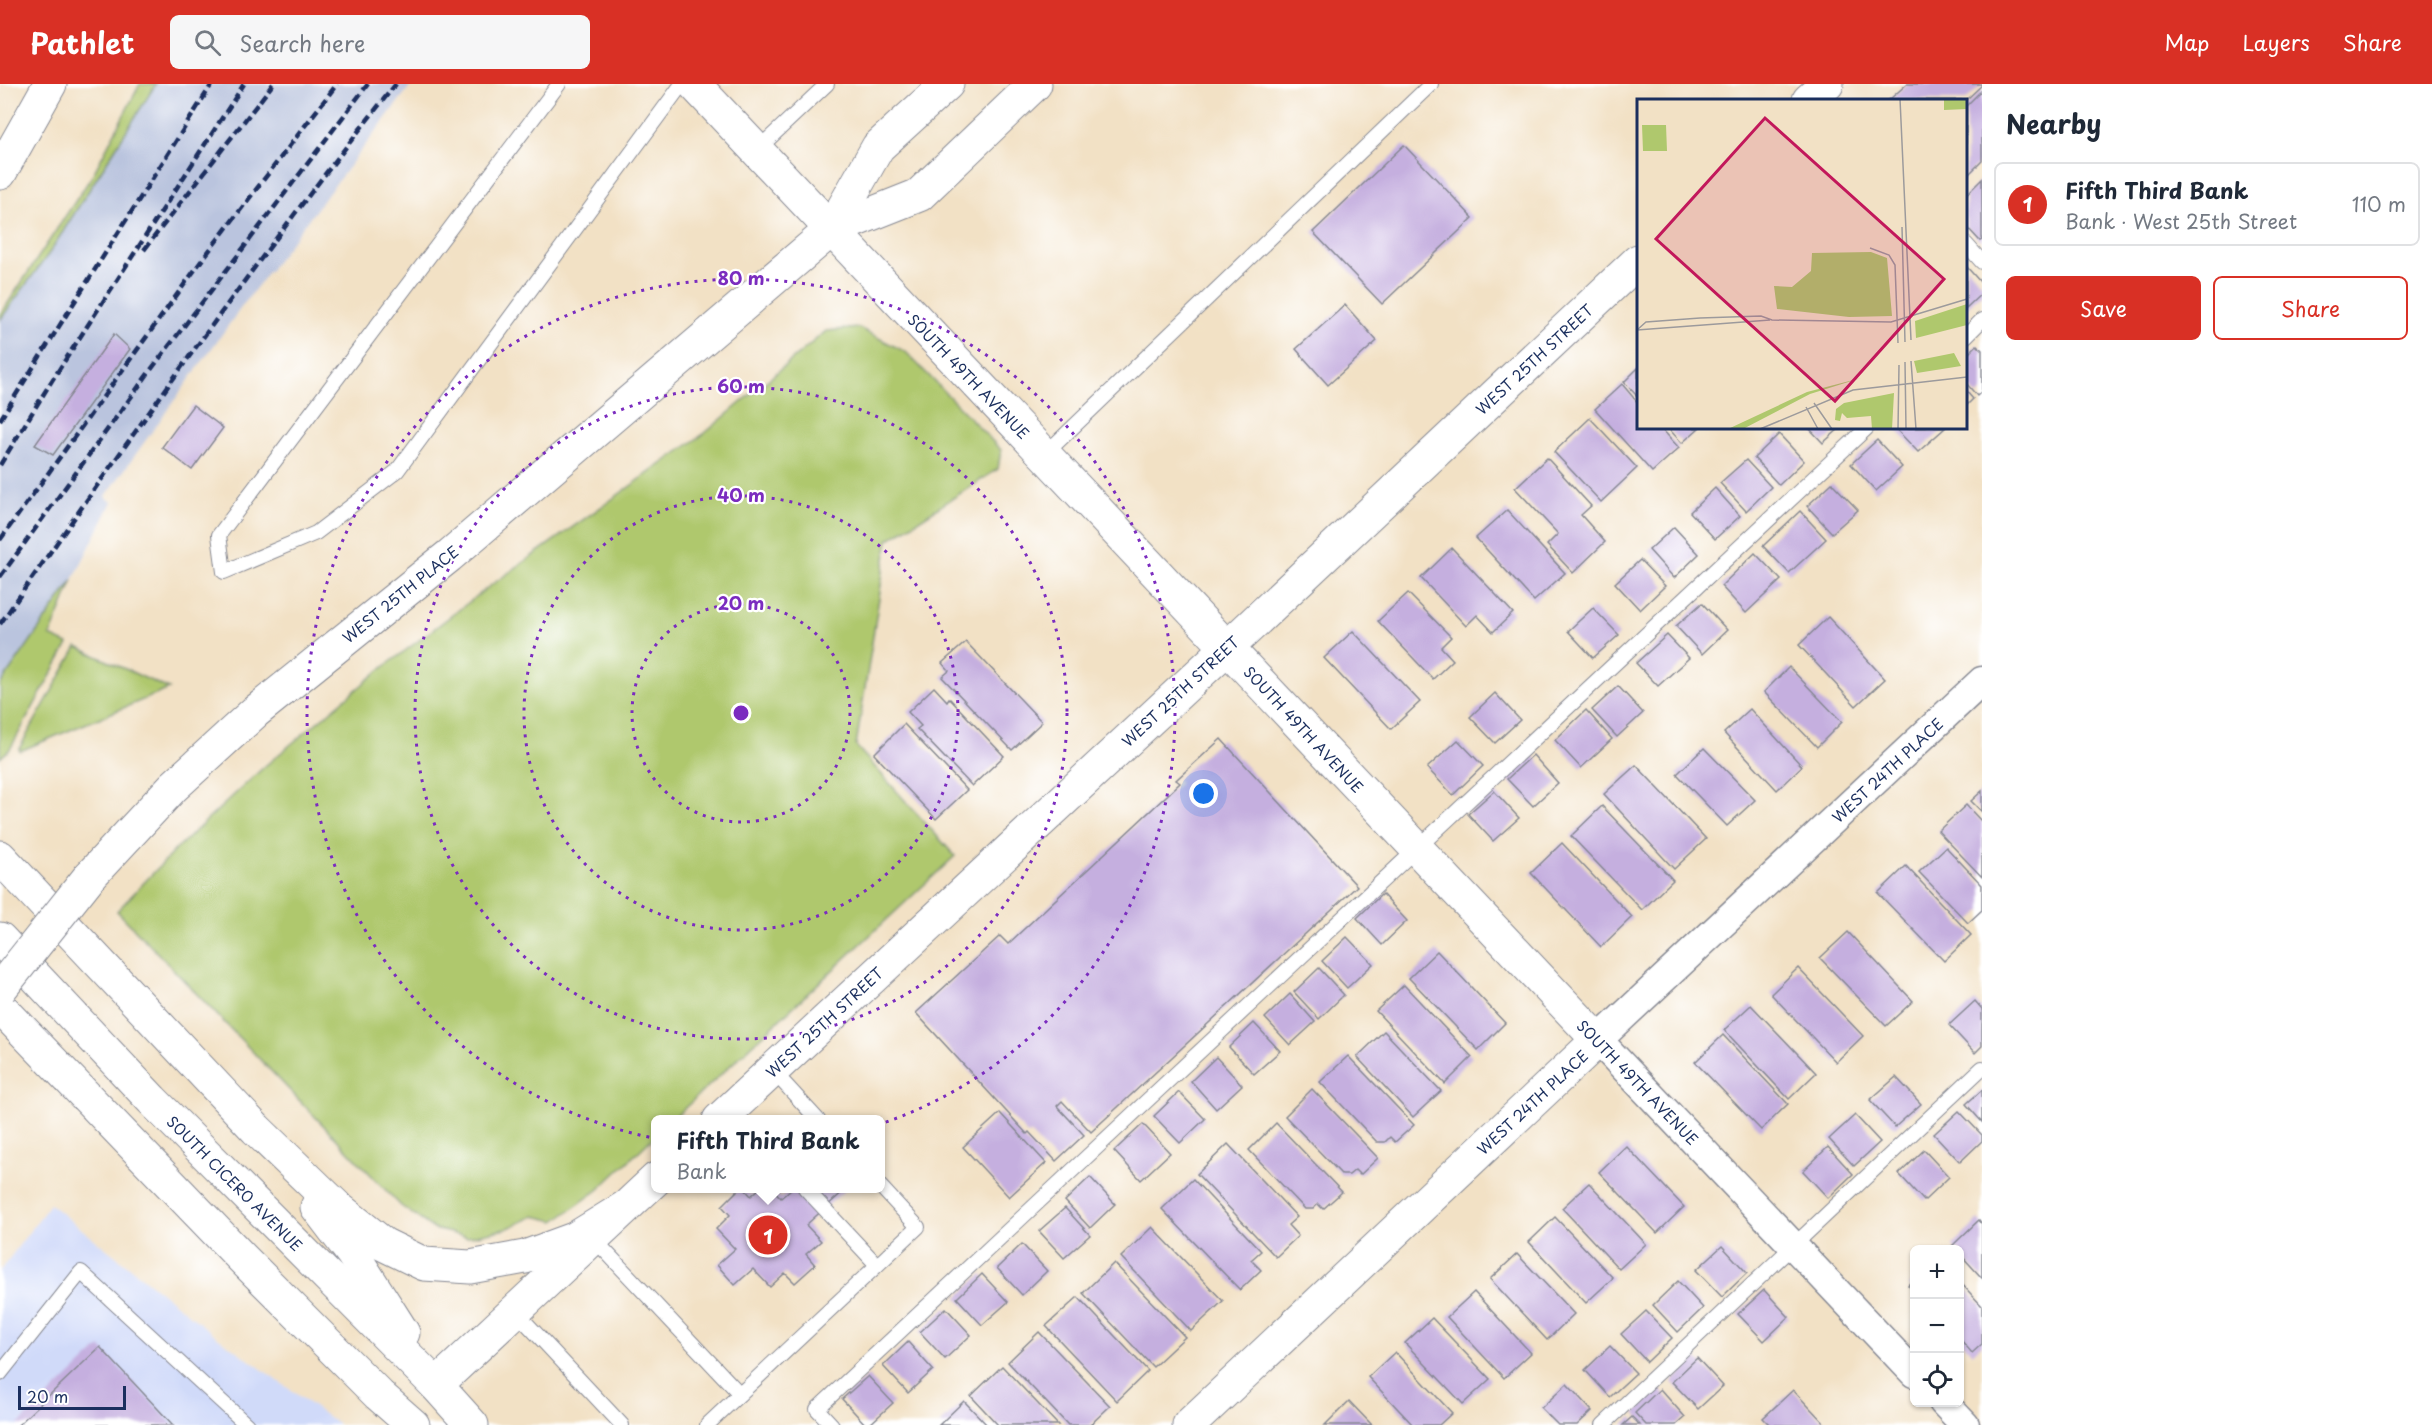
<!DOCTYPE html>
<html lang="en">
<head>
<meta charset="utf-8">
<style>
	:root { --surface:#fff; --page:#f6f6f7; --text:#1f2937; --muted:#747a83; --line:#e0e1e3; --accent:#d93025 }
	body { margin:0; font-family:"Playpen Sans",sans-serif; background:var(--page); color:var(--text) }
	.controls { position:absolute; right:18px; bottom:18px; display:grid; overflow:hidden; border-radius:9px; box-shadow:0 2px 4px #0004 }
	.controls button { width:54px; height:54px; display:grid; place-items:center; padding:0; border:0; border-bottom:2px solid var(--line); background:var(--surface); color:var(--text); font:30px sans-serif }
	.scale { position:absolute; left:18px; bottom:15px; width:108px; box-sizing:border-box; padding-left:6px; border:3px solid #1b2f5e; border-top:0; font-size:16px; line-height:21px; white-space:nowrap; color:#1b2f5e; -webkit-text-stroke:4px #fff; paint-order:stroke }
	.you { position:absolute; left:1204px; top:710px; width:21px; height:21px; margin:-15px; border:4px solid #fff; border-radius:50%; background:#1a73e8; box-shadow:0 0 0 9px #1a73e833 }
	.badge { display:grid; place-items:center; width:39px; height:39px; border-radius:50%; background:var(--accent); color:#fff; font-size:20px; font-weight:700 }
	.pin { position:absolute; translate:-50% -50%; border:3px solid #fff; box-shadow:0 2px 6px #0006 }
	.popup { position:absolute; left:651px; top:1031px; width:234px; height:78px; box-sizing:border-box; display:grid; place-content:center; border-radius:9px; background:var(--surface); filter:drop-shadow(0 2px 4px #0005); font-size:20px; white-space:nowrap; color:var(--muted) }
	.popup b { font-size:22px; color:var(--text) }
	.popup::after { content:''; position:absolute; left:50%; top:100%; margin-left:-12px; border:12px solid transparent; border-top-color:var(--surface) }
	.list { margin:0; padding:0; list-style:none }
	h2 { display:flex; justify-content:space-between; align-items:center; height:78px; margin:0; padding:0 24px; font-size:26px }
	h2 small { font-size:20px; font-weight:400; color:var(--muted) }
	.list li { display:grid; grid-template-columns:39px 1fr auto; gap:18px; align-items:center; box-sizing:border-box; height:84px; margin:0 12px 12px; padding:0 12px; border:2px solid var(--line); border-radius:9px }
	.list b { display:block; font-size:22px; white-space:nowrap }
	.list p { margin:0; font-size:20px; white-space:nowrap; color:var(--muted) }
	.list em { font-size:20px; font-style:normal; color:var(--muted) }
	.actions { display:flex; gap:12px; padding:18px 24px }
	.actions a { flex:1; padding:14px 0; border:2px solid var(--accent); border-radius:9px; text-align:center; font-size:21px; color:var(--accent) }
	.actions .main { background:var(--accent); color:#fff }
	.icon { flex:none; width:33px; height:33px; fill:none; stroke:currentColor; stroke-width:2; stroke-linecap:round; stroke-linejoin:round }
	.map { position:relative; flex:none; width:1982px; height:1341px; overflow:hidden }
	header { display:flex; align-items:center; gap:36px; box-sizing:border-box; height:84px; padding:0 30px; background:var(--accent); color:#fff }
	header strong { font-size:28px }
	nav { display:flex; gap:33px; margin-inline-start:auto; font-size:21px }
	.search { width:420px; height:54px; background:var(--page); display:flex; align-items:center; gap:15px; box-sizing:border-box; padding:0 21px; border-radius:9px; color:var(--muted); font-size:22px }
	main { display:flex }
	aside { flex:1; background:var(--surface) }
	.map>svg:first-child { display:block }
</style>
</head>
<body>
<header>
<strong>Pathlet</strong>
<div class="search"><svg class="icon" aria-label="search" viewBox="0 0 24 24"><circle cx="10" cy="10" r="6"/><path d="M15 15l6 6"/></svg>Search here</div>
<nav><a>Map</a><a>Layers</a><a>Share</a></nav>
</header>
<main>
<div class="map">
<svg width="1982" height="1341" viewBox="0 0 1982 1341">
	<rect width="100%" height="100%" fill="#fff"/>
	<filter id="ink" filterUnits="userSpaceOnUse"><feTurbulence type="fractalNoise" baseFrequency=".0167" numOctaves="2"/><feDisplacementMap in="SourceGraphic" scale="12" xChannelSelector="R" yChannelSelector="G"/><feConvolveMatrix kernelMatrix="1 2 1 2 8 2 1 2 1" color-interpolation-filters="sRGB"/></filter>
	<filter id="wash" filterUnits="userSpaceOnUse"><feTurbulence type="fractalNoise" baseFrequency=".008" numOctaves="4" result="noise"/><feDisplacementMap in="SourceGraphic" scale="24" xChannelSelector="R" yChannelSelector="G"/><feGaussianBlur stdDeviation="1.35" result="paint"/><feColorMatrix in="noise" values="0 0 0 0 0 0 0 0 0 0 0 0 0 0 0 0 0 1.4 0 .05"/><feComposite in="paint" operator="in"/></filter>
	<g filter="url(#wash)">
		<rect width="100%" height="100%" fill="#f2e1c5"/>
		<path fill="#d0daf9" d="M50,1120L216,1252L339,1341H0V1187Z"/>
		<path fill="#bac4de" d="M156,0H412L243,221L105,413L112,418L73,496L0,601V236L50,168Z"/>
		<g fill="#afc86d" stroke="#657c66" stroke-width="1.5">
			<path d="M140,0H156L50,168L0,236V231L92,92Z"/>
			<path d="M859,244L906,268L1001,366L998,385L888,456L856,662L955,772L673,1035L656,1036L655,1052L598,1106L555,1137L534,1132L506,1145L467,1153L434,1145L401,1122L117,827L175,766L265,682L376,589L490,502L705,349L826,247Z"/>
			<path d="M73,496L50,552L68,560L10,665L0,674V601Z"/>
			<path d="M77,563L169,605L20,667L19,665Z"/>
		</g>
		<g id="blocks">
			<g fill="#c5afdf">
				<path d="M1907,0H1982V1L1966,16H1889Z"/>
				<path d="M1982,6V77L1966,93V22Z"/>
				<path d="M1404,61L1473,134L1382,220L1313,148Z"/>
				<path d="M1982,95V156L1980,157L1966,142V111Z"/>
				<path d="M1966,182L1982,200V209L1966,224Z"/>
				<path d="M1345,221L1377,257L1328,301L1296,265Z"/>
				<path d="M114,250L130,265L53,371L35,361Z"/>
				<path d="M1977,261L1982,266V307L1977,312L1966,299V272Z"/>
				<path d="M1638,284V313L1624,298Z"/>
				<path d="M1622,300L1638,319V344H1661L1679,364L1652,388L1595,325Z"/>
				<path d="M1966,307L1973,315L1966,322Z"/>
				<path d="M193,321L223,344L192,386L162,363Z"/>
				<path d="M1590,334L1637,384L1601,418L1554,368Z"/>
				<path d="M1668,344H1699L1682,359Z"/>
				<path d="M1809,344H1840L1823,359Z"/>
				<path d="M1895,344H1945L1918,368Z"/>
				<path d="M1779,350L1804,377L1779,401L1754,374Z"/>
				<path d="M1877,356L1902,383L1876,407L1851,380Z"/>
				<path d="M1547,374L1591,422L1581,431L1605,458L1573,489L1547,461L1558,450L1515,404Z"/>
				<path d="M1746,376L1771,403L1746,427L1720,399Z"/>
				<path d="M1832,399L1858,426L1832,449L1807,422Z"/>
				<path d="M1715,404L1740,432L1715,455L1690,428Z"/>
				<path d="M1507,426L1565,489L1534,517L1476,454Z"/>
				<path d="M1800,427L1826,455L1789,489L1763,462Z"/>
				<path d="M1674,443L1699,470L1674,494L1649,466Z"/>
				<path d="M1452,464L1513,529L1493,548L1477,531L1466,542L1421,494Z"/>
				<path d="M1755,469L1781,496L1746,529L1721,502Z"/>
				<path d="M1640,476L1665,502L1640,526L1615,499Z"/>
				<path d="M1408,509L1451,553L1441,563L1453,576L1433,595L1378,537Z"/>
				<path d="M1702,519L1727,546L1702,570L1676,542Z"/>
				<path d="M1593,524L1619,551L1593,574L1568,547Z"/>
				<path d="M1828,533L1885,595L1856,622L1799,561Z"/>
				<path d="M1353,547L1420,618L1391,645L1324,574Z"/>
				<path d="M1667,551L1689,574L1658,602L1636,579Z"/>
				<path d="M966,558L1042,638L1012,666L942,593L949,587L942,579Z"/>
				<path d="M1789,583L1842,638L1817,663L1764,608Z"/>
				<path d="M1618,602L1643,629L1617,653L1592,626Z"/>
				<path d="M934,603L947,617L949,614L1004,672L972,702L917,645L921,642L908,628Z"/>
				<path d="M1495,609L1520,636L1495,659L1470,633Z"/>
				<path d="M1750,625L1802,682L1777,706L1724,649Z"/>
				<path d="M1586,626L1612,655L1581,684L1555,656Z"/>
				<path d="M904,640L967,706L936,735L874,670Z"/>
				<path d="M1221,655L1357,802L1091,1048L1062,1017L1057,1022L1084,1051L1056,1077L1029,1048L1027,1050L916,929L1000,852L1008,860L1180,699L1176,696Z"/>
				<path d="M1458,656L1483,682L1453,711L1427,684Z"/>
				<path d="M1704,664L1755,716L1727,742L1677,690Z"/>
				<path d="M1533,671L1558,699L1533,722L1507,695Z"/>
				<path d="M1636,681L1706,755L1674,785L1604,710Z"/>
				<path d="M1494,707L1519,734L1493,757L1468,730Z"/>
				<path d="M1982,707V728L1971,717Z"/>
				<path d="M1966,721L1982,738V793L1938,747Z"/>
				<path d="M1602,722L1673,796L1642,826L1571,752Z"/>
				<path d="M1562,759L1632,833L1601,863L1531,789Z"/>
				<path d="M1946,763L1982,801V826L1968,839L1919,788Z"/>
				<path d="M1906,782L1971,851L1944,877L1878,809Z"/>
				<path d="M1382,810L1407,837L1382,861L1357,834Z"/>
				<path d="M1848,848L1913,917L1886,942L1820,874Z"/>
				<path d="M1347,853L1373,880L1347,904L1322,877Z"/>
				<path d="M1437,867L1505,939L1478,966L1409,894Z"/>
				<path d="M1319,884L1344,911L1319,935L1294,908Z"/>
				<path d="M1798,884L1863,952L1836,978L1771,910Z"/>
				<path d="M1404,901L1472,973L1445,1000L1376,927Z"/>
				<path d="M1290,910L1315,938L1290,961L1265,934Z"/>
				<path d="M1975,917L1982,925V962L1975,969L1949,941Z"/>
				<path d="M1751,921L1816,989L1789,1015L1724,946Z"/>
				<path d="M1254,939L1280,967L1254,990L1229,963Z"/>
				<path d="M1384,947L1441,1007L1413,1033L1357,973Z"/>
				<path d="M1723,951L1788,1020L1761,1046L1695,978Z"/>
				<path d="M1348,972L1414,1041L1395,1058L1390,1053L1385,1058H1377L1320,998Z"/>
				<path d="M1216,973L1242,1001L1216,1025L1191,997Z"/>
				<path d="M1896,993L1921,1020L1895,1043L1870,1016Z"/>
				<path d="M1312,1005L1378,1074L1360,1091L1355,1086L1349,1091H1342L1285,1032Z"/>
				<path d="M1982,1006V1038L1966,1020Z"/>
				<path d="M1179,1008L1205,1035L1180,1059L1154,1032Z"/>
				<path d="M1959,1027L1982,1051V1057L1960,1078L1934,1050Z"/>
				<path d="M1000,1029L1046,1079L1009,1113L963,1063Z"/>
				<path d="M1855,1031L1880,1058L1854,1082L1829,1055Z"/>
				<path d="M1276,1039L1342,1108L1323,1125L1318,1120L1313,1125H1305L1249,1066Z"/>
				<path d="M1143,1040L1170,1069L1141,1096L1114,1067Z"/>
				<path d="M1228,1060L1297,1133L1288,1141L1298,1152L1276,1173L1197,1090Z"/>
				<path d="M1626,1062L1684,1123L1657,1149L1599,1088Z"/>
				<path d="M1828,1063L1853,1090L1828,1114L1803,1087Z"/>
				<path d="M1924,1066L1949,1093L1924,1117L1899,1090Z"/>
				<path d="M1090,1093L1115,1120L1090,1144L1065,1117Z"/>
				<path d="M1193,1095L1261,1167L1251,1176L1261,1186L1240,1206L1162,1125Z"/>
				<path d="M1589,1099L1646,1160L1619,1185L1562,1124Z"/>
				<path d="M740,1104H744L751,1112L760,1104H772L781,1114L792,1104H847L806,1141L821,1157L806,1170L815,1181L795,1199L785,1189L770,1203L753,1185L735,1201L717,1181L735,1165L716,1145L730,1131L722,1122Z"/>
				<path d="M1065,1124L1090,1151L1064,1174L1039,1147Z"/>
				<path d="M1555,1133L1613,1194L1586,1219L1529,1158Z"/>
				<path d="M1979,1136L1982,1140V1194L1960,1170V1166H1956L1952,1162Z"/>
				<path d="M1152,1143L1223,1217L1191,1247L1121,1173Z"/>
				<path d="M1022,1160L1047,1187L1022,1211L997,1184Z"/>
				<path d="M1722,1162L1747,1189L1722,1213L1696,1186Z"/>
				<path d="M1517,1170L1574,1230L1547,1256L1490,1195Z"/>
				<path d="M1114,1179L1185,1253L1153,1283L1083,1209Z"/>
				<path d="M982,1190L1008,1218L982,1241L957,1214Z"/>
				<path d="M1914,1195V1208L1908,1201Z"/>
				<path d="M1678,1197L1703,1224L1678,1248L1653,1221Z"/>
				<path d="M1960,1198L1982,1222V1260L1972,1269L1960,1255Z"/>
				<path d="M1764,1206L1789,1233L1764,1257L1738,1230Z"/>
				<path d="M1474,1208L1531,1269L1504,1294L1447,1233Z"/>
				<path d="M1078,1213L1148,1287L1117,1317L1046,1242Z"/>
				<path d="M946,1224L971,1251L945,1275L920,1248Z"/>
				<path d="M1646,1227L1672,1254L1647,1278L1621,1250Z"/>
				<path d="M1432,1234L1490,1295L1463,1320L1405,1259Z"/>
				<path d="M1039,1248L1110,1322L1090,1341H1068L1008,1278Z"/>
				<path d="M908,1258L933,1286L908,1309L883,1282Z"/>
				<path d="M1610,1262L1636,1289L1610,1313L1585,1286Z"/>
				<path d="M100,1263L173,1341H18Z"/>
				<path d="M1395,1268L1452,1329L1439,1341H1413L1368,1293Z"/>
				<path d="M1697,1274L1723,1302L1698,1325L1672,1298Z"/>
				<path d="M1002,1282L1058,1341H998L971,1312Z"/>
				<path d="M868,1292L893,1319L869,1341H866L842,1315Z"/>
				<path d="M1567,1300L1592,1327L1577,1341H1558L1541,1324Z"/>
				<path d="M1660,1305L1685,1333L1676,1341H1646L1635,1329Z"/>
				<path d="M1793,1306L1826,1341H1770L1763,1334Z"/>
				<path d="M964,1317L987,1341H939Z"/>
				<path d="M1349,1317L1372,1341H1325Z"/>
				<path d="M1632,1333L1640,1341H1623Z"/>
			</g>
		</g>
	</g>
	<g filter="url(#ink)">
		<use href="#blocks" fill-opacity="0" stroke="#868892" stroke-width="1.5"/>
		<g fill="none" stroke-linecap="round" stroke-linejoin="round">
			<g stroke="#868892" stroke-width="16">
				<g id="lane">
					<path d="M559,0L219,451L224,488L316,449L397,387L682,0"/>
					<path d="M756,67L827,0"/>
					<path d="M1966,160L1982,178"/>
					<path d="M1966,252L1982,236"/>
					<path d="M1044,371L1431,0"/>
					<path d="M773,987L818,1036"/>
					<path d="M805,1104L877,1181"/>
					<path d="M593,1154L740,1310L707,1341"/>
					<path d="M515,1227L622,1341"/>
					<path d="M0,1290L81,1188L247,1341"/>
					<path d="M740,1310L918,1143L880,1102"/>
					<path d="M832,1341L817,1325L1867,344"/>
					<path d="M1603,1341L1982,984"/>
				</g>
			</g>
			<g stroke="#868892" stroke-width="31">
				<g id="street">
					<path d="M1914,1289L1598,956L1982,597"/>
					<path d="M1943,1318L1965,1341"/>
				</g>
			</g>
			<g stroke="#868892" stroke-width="35">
				<g id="secondary">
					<path d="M694,0L1598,956L1189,1341"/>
					<path d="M1809,16L1827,0"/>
					<path d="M0,89L50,0"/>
					<path d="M831,146L878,63L947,0"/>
					<path d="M90,792L173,703L255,628L449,472L831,146L919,111L1035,0"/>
					<path d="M719,1036L1227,564L1638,177"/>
					<path d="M436,1301L656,1095"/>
				</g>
			</g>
			<g stroke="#868892" stroke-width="35">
				<g id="primary">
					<path d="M0,773L256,1045L338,1124L383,1160L424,1180L470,1183L525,1173L574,1155L624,1124"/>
					<path d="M0,855L152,1016L436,1301L472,1341"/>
					<path d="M0,923L242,1174L379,1311L413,1341"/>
					<path d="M317,1123L352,1169L403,1249"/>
				</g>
			</g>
			<use href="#lane" stroke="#fff" stroke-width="14"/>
			<use href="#street" stroke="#fff" stroke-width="28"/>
			<use href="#secondary" stroke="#fff" stroke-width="33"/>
			<use href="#primary" stroke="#fff" stroke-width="33"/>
			<g stroke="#1b2f5e" stroke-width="4.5" stroke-dasharray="9 4.5" stroke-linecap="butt">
				<path d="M144,166L273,0"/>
				<path d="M0,336L212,0"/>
				<path d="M0,381L51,298L244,0"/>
				<path d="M0,456L202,176L337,0"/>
				<path d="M0,493L150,287L368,0"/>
				<path d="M0,540C128,357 256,174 396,0"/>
			</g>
			<g stroke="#868892" stroke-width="35" stroke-linecap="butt">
				<path id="secondary-bridge" d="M0,905L90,792"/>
			</g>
			<use href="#secondary-bridge" stroke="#fff" stroke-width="33"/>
		</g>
	</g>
	<g fill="none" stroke="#7b2cbf" stroke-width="3" stroke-dasharray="3 6">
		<circle cx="741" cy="629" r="109"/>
		<circle cx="741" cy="629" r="217"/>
		<circle cx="741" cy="629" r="326"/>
		<circle cx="741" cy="629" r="434"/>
	</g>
	<g text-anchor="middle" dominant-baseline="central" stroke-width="4.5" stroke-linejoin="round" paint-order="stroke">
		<g font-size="15" fill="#1b2f5e" stroke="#fff">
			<text transform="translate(1534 275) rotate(-43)">WEST 25TH STREET</text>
			<text transform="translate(969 292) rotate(46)">SOUTH 49TH AVENUE</text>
			<text transform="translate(400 510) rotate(-39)">WEST 25TH PLACE</text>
			<text transform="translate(1180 607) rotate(-43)">WEST 25TH STREET</text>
			<text transform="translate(1304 645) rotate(47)">SOUTH 49TH AVENUE</text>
			<text transform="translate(1887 686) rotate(-43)">WEST 24TH PLACE</text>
			<text transform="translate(824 938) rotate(-43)">WEST 25TH STREET</text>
			<text transform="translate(1638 998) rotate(46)">SOUTH 49TH AVENUE</text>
			<text transform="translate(1532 1018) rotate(-43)">WEST 24TH PLACE</text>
			<text transform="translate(235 1099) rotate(45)">SOUTH CICERO AVENUE</text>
		</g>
	</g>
	<g transform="translate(1637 15)">
		<rect width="330" height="330" fill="#f2e1c5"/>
		<path d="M307,0H330V10L307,11ZM5,26H29L30,52H6ZM175,154L234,153L250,159L255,217L212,218L140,210L137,187L155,188L174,172ZM330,205V226L279,239L278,222ZM317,254L324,267L280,274L277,262ZM224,279L173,295L106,330H91L170,293ZM257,294L255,330H235L234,317L210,319L205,314L203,322L198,321L199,310L207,304Z" fill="#afc86d"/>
		<path fill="none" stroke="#9c9a9c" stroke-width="1.5" d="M263,0L274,241M265,128L268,243M233,149L252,156L258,166L261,244M0,231L9,223L63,219L124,217L135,221L254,223L330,200M0,231L133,221M274,262L279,330M268,263L269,330M177,304L195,330M169,308L181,330M123,330L216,291L330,278M261,330L262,266"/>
		<path fill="#c2185b" fill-opacity="0.15" stroke="#c2185b" stroke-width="3" d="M128,19L307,180L198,302L19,140Z"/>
		<rect width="330" height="330" fill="none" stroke="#1b2f5e" stroke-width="3"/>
	</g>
	<circle cx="741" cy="629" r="9" fill="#7b2cbf" stroke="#fff" stroke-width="3"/>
	<g font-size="18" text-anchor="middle" font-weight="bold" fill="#7b2cbf" stroke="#fff" stroke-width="4.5" stroke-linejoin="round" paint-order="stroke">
		<text x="741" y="201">80 m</text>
		<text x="741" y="309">60 m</text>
		<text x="741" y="418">40 m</text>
		<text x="741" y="526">20 m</text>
	</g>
</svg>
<div class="controls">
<button>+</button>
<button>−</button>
<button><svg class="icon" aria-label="locate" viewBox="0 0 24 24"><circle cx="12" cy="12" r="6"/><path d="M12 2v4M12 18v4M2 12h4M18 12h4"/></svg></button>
</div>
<div class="scale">20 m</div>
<div class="you"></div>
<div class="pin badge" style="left:768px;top:1151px">1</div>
<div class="popup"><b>Fifth Third Bank</b>Bank</div>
</div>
<aside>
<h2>Nearby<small></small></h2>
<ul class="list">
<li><span class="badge">1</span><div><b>Fifth Third Bank</b><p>Bank · West 25th Street</p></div><em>110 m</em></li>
</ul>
<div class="actions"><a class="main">Save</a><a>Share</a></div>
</aside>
</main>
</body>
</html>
